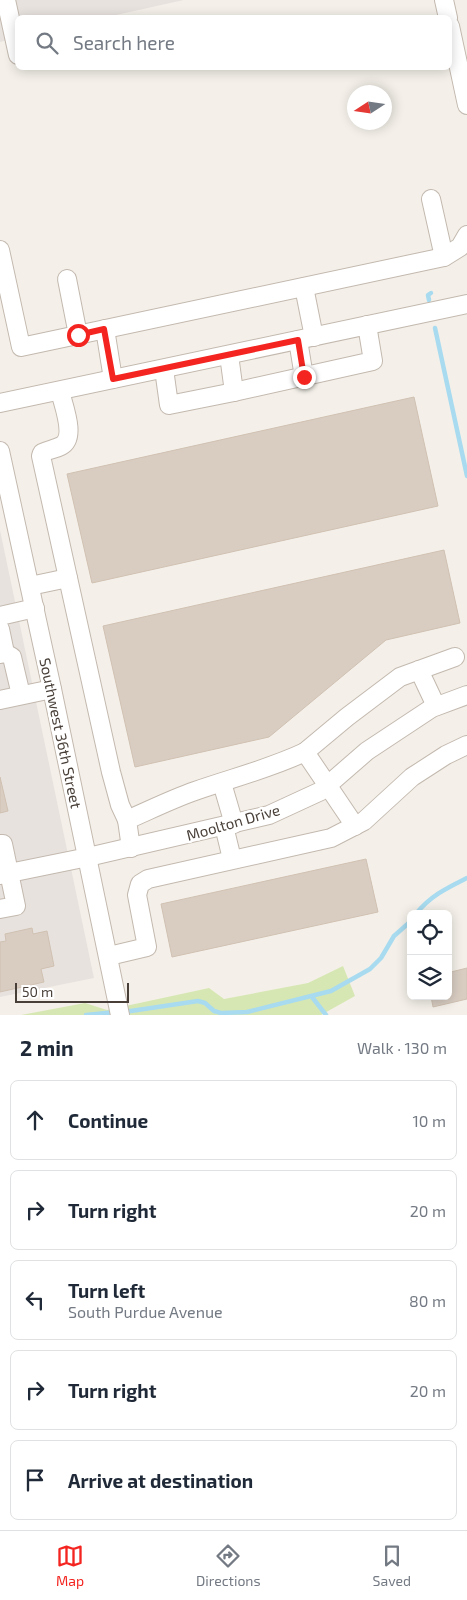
<!DOCTYPE html>
<html lang="en">
<head>
<meta charset="utf-8">
<style>
	:root { --surface:#fff; --page:#f6f6f7; --text:#1f2937; --muted:#747a83; --line:#e0e1e3; --accent:#f42520 }
	body { margin:0; font-family:"Exo 2",sans-serif; background:var(--page); color:var(--text) }
	.controls { position:absolute; right:15px; bottom:15px; display:grid; overflow:hidden; border-radius:8px; box-shadow:0 2px 12px #0003 }
	.controls button { width:45px; height:45px; display:grid; place-items:center; padding:0; border:0; border-bottom:1px solid var(--line); background:var(--surface); color:var(--text); font:25px sans-serif }
	.compass { position:absolute; left:347px; top:85px; width:45px; height:45px; border-radius:50%; background:var(--surface); box-shadow:0 2px 12px #0003; rotate:258deg }
	.scale { position:absolute; left:15px; bottom:12px; width:114px; box-sizing:border-box; padding-left:5px; border:2px solid #483f38; border-top:0; font-size:14px; line-height:18px; white-space:nowrap; color:#483f38; -webkit-text-stroke:4px #fff; paint-order:stroke }
	.stop { position:absolute; width:15px; height:15px; margin:-11px; border:4px solid #f42520; border-radius:50%; background:#fff }
	.stop.end { background:#f42520; border-color:#fff; box-shadow:0 1px 5px #0008 }
	.list { margin:0; padding:0; list-style:none }
	h2 { display:flex; justify-content:space-between; align-items:center; height:65px; margin:0; padding:0 20px; font-size:21px }
	h2 small { font-size:16px; font-weight:400; color:var(--muted) }
	.list li { display:grid; grid-template-columns:32px 1fr auto; gap:15px; align-items:center; box-sizing:border-box; height:80px; margin:0 10px 10px; padding:0 10px; border:1px solid var(--line); border-radius:8px }
	.list b { display:block; font-size:19px; white-space:nowrap }
	.list p { margin:0; font-size:16px; white-space:nowrap; color:var(--muted) }
	.list em { font-size:16px; font-style:normal; color:var(--muted) }
	.icon { flex:none; width:28px; height:28px; fill:none; stroke:currentColor; stroke-width:2; stroke-linecap:round; stroke-linejoin:round }
	.map { position:relative; flex:none; width:467px; height:1015px; overflow:hidden }
	.search { position:absolute; background:var(--surface); box-shadow:0 2px 12px #0003; left:15px; right:15px; top:15px; height:55px; display:flex; align-items:center; gap:12px; box-sizing:border-box; padding:0 18px; border-radius:8px; color:var(--muted); font-size:19px }
	.sheet { height:515px; background:var(--surface) }
	nav { display:flex; justify-content:space-around; align-items:center; box-sizing:border-box; height:70px; border-top:1px solid var(--line); background:var(--surface); font-size:14px; color:var(--muted) }
	nav a { display:grid; justify-items:center; gap:2px }
	nav .on { color:var(--accent) }
	.map>svg:first-child { display:block }
</style>
</head>
<body>
<div class="map">
<svg width="467" height="1015" viewBox="0 0 467 1015">
	<rect width="100%" height="100%" fill="#f4f0e9"/>
	<g fill="#e7e2de">
		<path d="M0,0H184L107,17L18,18L17,38L0,42Z"/>
		<path d="M0,530L94,978L0,997Z"/>
	</g>
	<path fill="#d7e7b3" d="M343,966L355,996L321,1015H21L85,1003L107,1010L209,988L224,999L308,983Z"/>
	<g fill="none" stroke-linecap="round" stroke-linejoin="round">
		<g stroke="#a8dbef" stroke-width="4.5">
			<path d="M429,300L428,295L431,293"/>
			<path d="M435,328L467,476"/>
			<path d="M416,914C430,896 447,888 467,878"/>
			<path d="M312,997L326,1015"/>
			<path d="M124,1012L198,1001L205,1003L214,1011L221,1013L247,1012L331,991L370,969L381,958L394,936L411,921"/>
			<path d="M86,1015L116,1012"/>
		</g>
	</g>
	<g fill="#d9cdc2" stroke="#d0c1b2">
		<path d="M414,397L438,506L92,583L67,474Z"/>
		<path d="M444,550L460,623L386,640L269,737L135,767L103,626Z"/>
		<path d="M0,777L8,811L0,813Z"/>
		<path d="M366,859L378,912L172,957L161,904Z"/>
		<path d="M32,928L33,934L47,931L54,966L41,969L44,982L0,992V942L6,941L5,934Z"/>
		<path d="M448,966L451,972L467,968V999L433,1007L431,996H448Z"/>
	</g>
	<g fill="none" stroke-linecap="round" stroke-linejoin="round">
		<g stroke="#c3b9af" stroke-width="20">
			<g id="minor">
				<path d="M6,0L18,55"/>
				<path d="M444,0L448,18"/>
				<path d="M450,26L467,105"/>
				<path d="M431,199L444,257"/>
				<path d="M0,250L21,347L444,257L460,247L467,235"/>
				<path d="M67,279L78,335"/>
				<path d="M304,287L314,337"/>
				<path d="M105,329L113,379"/>
				<path d="M298,340L304,377"/>
				<path d="M229,355L234,392"/>
				<path d="M164,369L169,405L234,392L373,361L367,325"/>
				<path d="M60,391C63,405 77,438 61,446C55,449 48,450 42,453L41,456L111,772L120,805L127,820"/>
				<path d="M0,403L467,304"/>
				<path d="M0,451L52,689L120,1015"/>
				<path d="M30,586L68,578"/>
				<path d="M0,616L35,608"/>
				<path d="M0,629L5,653"/>
				<path d="M0,654L5,653L12,657L21,695"/>
				<path d="M419,670L436,706"/>
				<path d="M0,700L52,689"/>
				<path d="M222,783L234,824"/>
				<path d="M224,826L232,859"/>
				<path d="M355,826L305,752L347,717L400,677L455,657"/>
				<path d="M0,844H3L16,906L0,909"/>
				<path d="M131,848L127,820C150,810 172,799 195,791C232,778 269,769 305,752"/>
				<path d="M0,875L88,857L269,815L321,791L367,751L432,708L467,695"/>
				<path d="M109,956L147,947L137,895L140,884L148,879L331,838L364,821L412,777L446,755L467,745"/>
			</g>
		</g>
		<use href="#minor" stroke="#fff" stroke-width="18"/>
	</g>
	<g fill="none" stroke-linecap="round" stroke-linejoin="round">
		<path stroke="#f42520" stroke-width="6" d="M78,335L104,329L113,379L298,340L304,377"/>
	</g>
	<g text-anchor="middle" dominant-baseline="central" stroke-width="5" stroke-linejoin="round" paint-order="stroke">
		<g font-size="15" fill="#483f38" stroke="#fff">
			<text transform="translate(61 733) rotate(78)">Southwest 36th Street</text>
			<text transform="translate(233 822) rotate(-16)">Moolton Drive</text>
		</g>
	</g>
</svg>
<div class="controls">
<button><svg class="icon" aria-label="locate" viewBox="0 0 24 24"><circle cx="12" cy="12" r="6"/><path d="M12 2v4M12 18v4M2 12h4M18 12h4"/></svg></button>
<button><svg class="icon" aria-label="layers" viewBox="0 0 24 24"><path d="M12 4l9 5-9 5-9-5zM3 14l9 5 9-5"/></svg></button>
</div>
<svg class="compass" viewBox="-18 -18 36 36"><path d="M0-13l5 13h-10z" fill="#e53935"/><path d="M0 13l5-13h-10z" fill="#747a83"/></svg>
<div class="scale">50 m</div>
<div class="stop" style="left:78px;top:335px"></div>
<div class="stop end" style="left:304px;top:377px"></div>
<div class="search"><svg class="icon" aria-label="search" viewBox="0 0 24 24"><circle cx="10" cy="10" r="6"/><path d="M15 15l6 6"/></svg>Search here</div>
</div>
<section class="sheet">
<h2>2 min<small>Walk · 130 m</small></h2>
<ul class="list">
<li><svg class="icon" aria-label="ahead" viewBox="0 0 24 24"><path d="M12 20V5M6 11l6-6 6 6"/></svg><div><b>Continue</b></div><em>10 m</em></li>
<li><svg class="icon" aria-label="right" viewBox="0 0 24 24"><path d="M7 20v-9h11M14 6l5 5-5 5"/></svg><div><b>Turn right</b></div><em>20 m</em></li>
<li><svg class="icon" aria-label="left" viewBox="0 0 24 24"><path d="M17 20v-9H6M10 6l-5 5 5 5"/></svg><div><b>Turn left</b><p>South Purdue Avenue</p></div><em>80 m</em></li>
<li><svg class="icon" aria-label="right" viewBox="0 0 24 24"><path d="M7 20v-9h11M14 6l5 5-5 5"/></svg><div><b>Turn right</b></div><em>20 m</em></li>
<li><svg class="icon" aria-label="arrive" viewBox="0 0 24 24"><path d="M6 21V4h12l-3 4 3 4H6"/></svg><div><b>Arrive at destination</b></div></li>
</ul>
</section>
<nav>
<a class="on"><svg class="icon" aria-label="map" viewBox="0 0 24 24"><path d="M3 6l6-2 6 2 6-2v14l-6 2-6-2-6 2zM9 4v14M15 6v14"/></svg>Map</a>
<a><svg class="icon" aria-label="directions" viewBox="0 0 24 24"><path d="M12 3l9 9-9 9-9-9zM9 14v-3h6M13 9l2 2-2 2"/></svg>Directions</a>
<a><svg class="icon" aria-label="saved" viewBox="0 0 24 24"><path d="M7 4h10v16l-5-4-5 4z"/></svg>Saved</a>
</nav>
</body>
</html>
